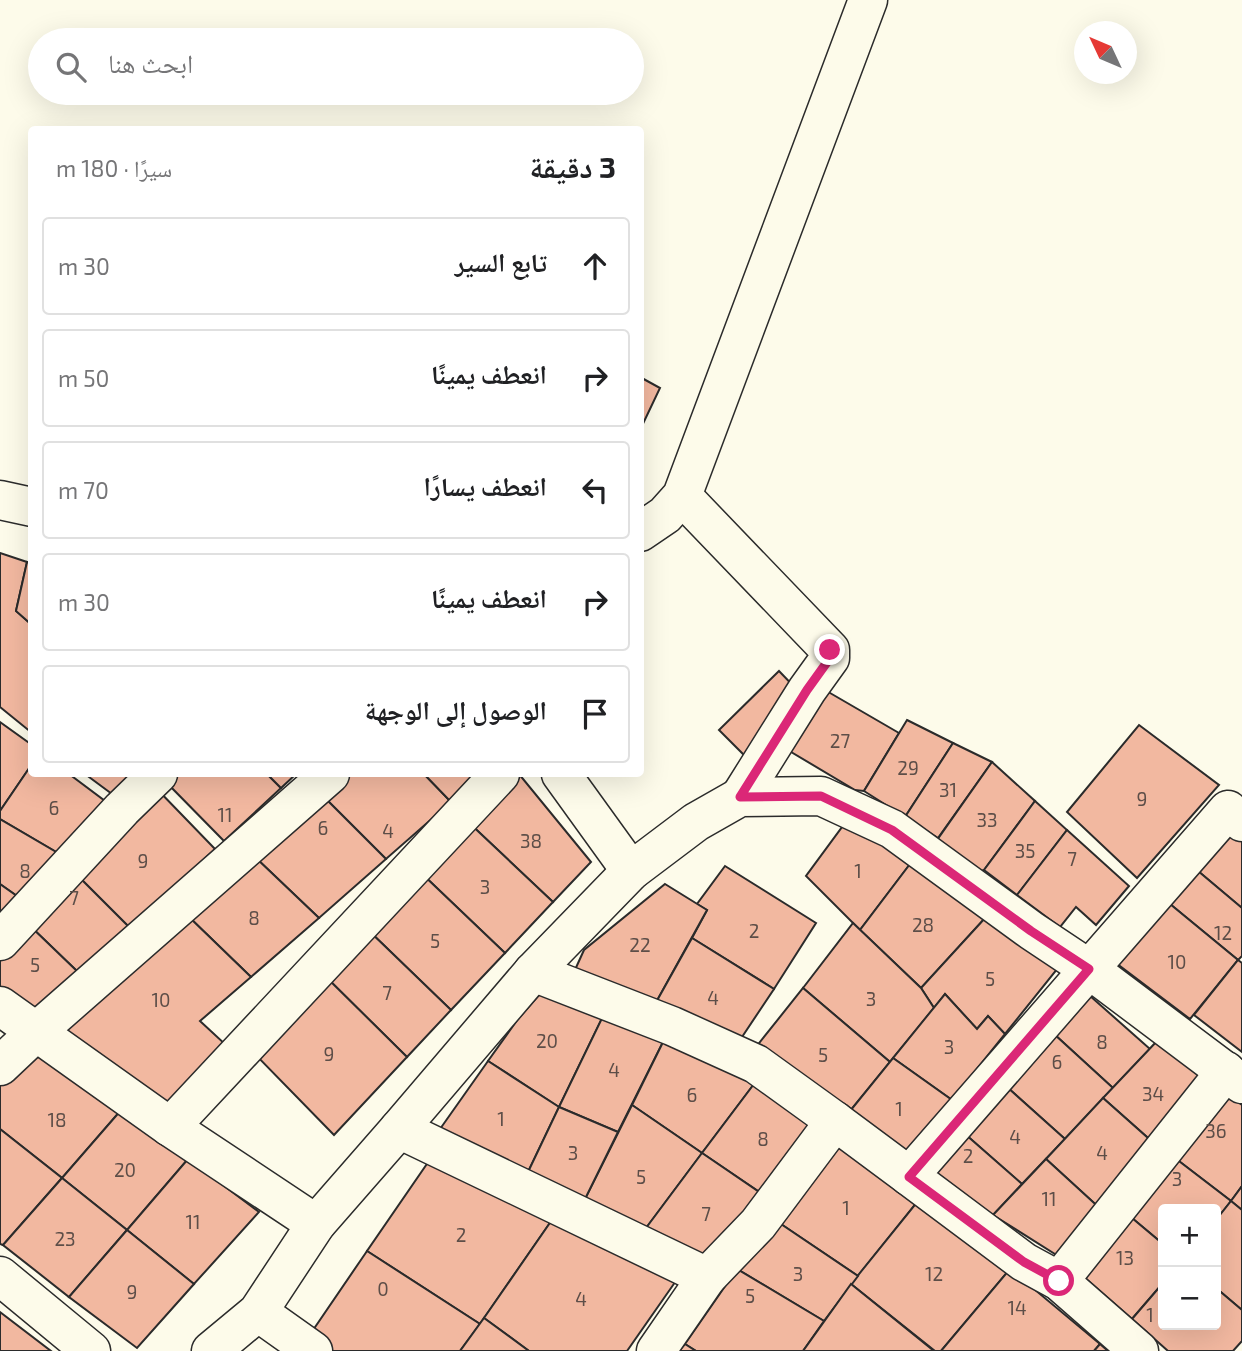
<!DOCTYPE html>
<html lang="ar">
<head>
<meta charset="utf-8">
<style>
	:root { --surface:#fff; --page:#f2f2f2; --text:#202124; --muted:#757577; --line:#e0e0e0 }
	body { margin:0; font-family:"Exo 2","Noto Naskh Arabic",sans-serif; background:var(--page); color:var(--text); direction:rtl }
	.controls { position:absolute; right:21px; bottom:21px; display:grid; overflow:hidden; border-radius:7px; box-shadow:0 7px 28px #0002 }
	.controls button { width:63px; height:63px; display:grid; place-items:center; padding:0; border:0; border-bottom:2px solid var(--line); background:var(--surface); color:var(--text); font:35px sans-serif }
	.compass { position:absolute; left:1074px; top:21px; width:63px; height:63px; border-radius:50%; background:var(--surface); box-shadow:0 7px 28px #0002; rotate:314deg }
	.stop { position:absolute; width:21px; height:21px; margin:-16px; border:5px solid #db2777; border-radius:50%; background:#fff }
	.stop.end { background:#db2777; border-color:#fff; box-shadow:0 2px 7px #0008 }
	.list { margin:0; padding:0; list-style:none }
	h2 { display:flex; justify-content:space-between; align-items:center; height:91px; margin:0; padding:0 28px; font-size:30px }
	h2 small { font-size:23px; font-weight:400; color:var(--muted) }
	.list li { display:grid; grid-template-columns:46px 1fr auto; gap:21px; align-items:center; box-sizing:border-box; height:98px; margin:0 14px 14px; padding:0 14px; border:2px solid var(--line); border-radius:7px }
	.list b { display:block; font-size:26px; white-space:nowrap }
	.list em { font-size:23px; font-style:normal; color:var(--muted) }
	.icon { flex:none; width:38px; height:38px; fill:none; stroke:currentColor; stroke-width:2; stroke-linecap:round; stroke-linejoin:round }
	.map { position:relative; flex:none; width:1242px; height:1351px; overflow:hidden; direction:ltr }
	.search { position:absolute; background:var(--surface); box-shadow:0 7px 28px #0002; left:28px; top:28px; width:616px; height:77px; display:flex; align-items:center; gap:18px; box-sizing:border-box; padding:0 24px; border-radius:38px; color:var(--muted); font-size:26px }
	.panel { position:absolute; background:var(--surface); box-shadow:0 7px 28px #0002; left:28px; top:126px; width:616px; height:651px; border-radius:7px; direction:rtl }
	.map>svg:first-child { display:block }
</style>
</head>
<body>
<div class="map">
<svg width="1242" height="1351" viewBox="0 0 1242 1351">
	<rect width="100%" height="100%" fill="#fdfbea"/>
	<g fill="#f2b8a0" stroke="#2b2b2b" stroke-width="2">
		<path d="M640,377L660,388L640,430Z"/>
		<path d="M0,553L27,562L16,611L32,625V733L0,707Z"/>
		<path d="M27,562L32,564V625L16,611Z"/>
		<path d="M779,671L804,697L744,755L719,730Z"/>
		<path d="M818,686L899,733L864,791L855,790L781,746Z"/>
		<path d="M907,720L953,743L905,817L864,791Z"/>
		<path d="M0,722L32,745V764L0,811Z"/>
		<path d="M1139,725L1219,785L1137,878L1067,812Z"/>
		<path d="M953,743L992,762L938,838L905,817Z"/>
		<path d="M992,762L1035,801L984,870L976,873L935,843Z"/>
		<path d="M32,764V774H69L109,804L63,856L0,819V811Z"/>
		<path d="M85,774H137L116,797Z"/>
		<path d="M174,774H267L281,788L224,841L165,781Z"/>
		<path d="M267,774H296L281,788Z"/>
		<path d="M351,774H424L451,802L386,859L324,797Z"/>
		<path d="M424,774H484L451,802Z"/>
		<path d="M507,774H519L591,862L553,902L465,819Z"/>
		<path d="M154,786L215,849L130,928L73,871Z"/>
		<path d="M324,797L386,859L319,918L256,858Z"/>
		<path d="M1035,801L1067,830L1017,895L984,870Z"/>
		<path d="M0,819L63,856L24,901L0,884Z"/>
		<path d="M465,819L553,902L505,953L418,870Z"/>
		<path d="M848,819L910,864L860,930L806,876Z"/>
		<path d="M1067,830L1129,886L1096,925L1076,907L1060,927L1017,895Z"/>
		<path d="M1233,831L1242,839V908L1198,871Z"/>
		<path d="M256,858L319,918L251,977L189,917Z"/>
		<path d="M910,864L986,917L921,988L860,930Z"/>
		<path d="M725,866L816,923L774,989L692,938L707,910L697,904Z"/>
		<path d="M418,870L505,953L451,1010L365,927Z"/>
		<path d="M73,871L130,928L80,974L27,923Z"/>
		<path d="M1198,871L1242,908V956L1238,960L1170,904Z"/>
		<path d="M0,884L24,901L0,928Z"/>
		<path d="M665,884L707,910L654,1006L574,972L584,950Z"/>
		<path d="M1170,904L1238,960L1190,1019L1116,963Z"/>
		<path d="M189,917L251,977L200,1021L226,1045L176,1111L62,1030Z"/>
		<path d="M986,917L1058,968L1005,1034L988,1016L977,1029L945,994L934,1008L921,988Z"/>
		<path d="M27,923L80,974L31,1021L0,991V953Z"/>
		<path d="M853,923L921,988L934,1008L890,1062L803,988Z"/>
		<path d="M365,927L451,1010L407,1057L322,973Z"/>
		<path d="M692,938L774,989L738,1043L654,1006Z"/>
		<path d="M1238,960L1242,963V1052L1194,1015Z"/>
		<path d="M322,973L407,1057L334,1135L251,1050Z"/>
		<path d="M546,987L606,1010L559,1107L488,1061L518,1019Z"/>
		<path d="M803,988L890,1062L846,1116L756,1047Z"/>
		<path d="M945,994L977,1029L988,1016L1005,1034L952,1100L893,1058Z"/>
		<path d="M1089,995L1150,1049L1113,1088L1054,1034Z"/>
		<path d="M606,1010L667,1034L618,1132L559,1107Z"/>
		<path d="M667,1034L754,1084L702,1153L632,1105Z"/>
		<path d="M1054,1034L1113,1088L1065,1139L1007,1087Z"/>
		<path d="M1158,1040L1206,1081L1157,1146L1103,1098Z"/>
		<path d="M36,1044L122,1109L62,1178L0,1129V1078Z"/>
		<path d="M893,1058L952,1100L904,1160L846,1116Z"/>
		<path d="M488,1061L559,1107L528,1172L440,1129Z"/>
		<path d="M754,1084L823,1123L768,1198L702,1153Z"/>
		<path d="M1007,1087L1065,1139L1022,1184L965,1134Z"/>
		<path d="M1223,1090L1242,1105V1186L1231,1201L1171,1155Z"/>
		<path d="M1103,1098L1157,1146L1105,1213L1046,1159Z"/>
		<path d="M632,1105L702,1153L646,1228L585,1199Z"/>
		<path d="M559,1107L618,1132L585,1199L528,1172Z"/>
		<path d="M122,1109L188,1159L127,1230L62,1178Z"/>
		<path d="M0,1129L62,1178L3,1245L0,1244Z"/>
		<path d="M832,1133L922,1196L858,1276L772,1218Z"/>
		<path d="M965,1134L1022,1184L993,1215L929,1175Z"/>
		<path d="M702,1153L768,1198L715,1261L646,1228Z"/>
		<path d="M1171,1155L1231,1201L1216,1220V1209H1163V1244L1126,1213Z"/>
		<path d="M431,1158L554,1217L480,1324L367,1251Z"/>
		<path d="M188,1159L259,1212L194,1284L127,1230Z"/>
		<path d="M1046,1159L1105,1213L1066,1261L993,1215Z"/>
		<path d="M62,1178L127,1230L69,1297L3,1245Z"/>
		<path d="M1242,1186V1210L1231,1201Z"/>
		<path d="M922,1196L1010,1269L941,1351H935L851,1284Z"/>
		<path d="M1231,1201L1242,1210V1310L1216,1288V1220Z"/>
		<path d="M1126,1213L1163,1244V1283L1132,1319L1076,1270Z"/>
		<path d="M554,1217L678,1278L627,1351H529L484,1318Z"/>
		<path d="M772,1218L858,1276L824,1321L737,1269Z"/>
		<path d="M127,1230L194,1284L137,1348L69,1297Z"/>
		<path d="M367,1251L480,1324L460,1351H330L309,1336Z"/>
		<path d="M737,1269L824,1321L803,1351H696L685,1344Z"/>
		<path d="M1010,1269L1100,1344L1094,1351H941Z"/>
		<path d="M1163,1283V1325H1216V1288L1242,1310V1341L1233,1351H1168L1132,1319Z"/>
		<path d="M851,1284L934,1351H803Z"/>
		<path d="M0,1312L51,1351H0Z"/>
		<path d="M484,1318L529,1351H460Z"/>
		<path d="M685,1344L696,1351H679Z"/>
		<path d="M1100,1344L1108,1351H1094Z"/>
	</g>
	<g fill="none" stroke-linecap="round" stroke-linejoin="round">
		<g stroke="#2b2b2b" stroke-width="41">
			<g id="minor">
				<path d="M682,496L830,650V658L807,690L740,797"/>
				<path d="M0,500L32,507"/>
				<path d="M640,532L665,515L682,496L868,0"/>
				<path d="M561,774L631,871"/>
				<path d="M0,941L122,809L158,774"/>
				<path d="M0,1006L170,1127L316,1224"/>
				<path d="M0,1066L36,1032L330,774"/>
				<path d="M835,1121L909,1176"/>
				<path d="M170,1127L500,774"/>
				<path d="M399,1129L707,1277L758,1224L835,1121L756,1064L672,1026L533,972"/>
				<path d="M0,1276L91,1351"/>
				<path d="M1059,1281L1226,1071"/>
				<path d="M258,1312L313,1351"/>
				<path d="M211,1351L258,1312L316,1224L399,1129L533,972L631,871L696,822L740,797L821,796L892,829L1032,931L1089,969L1242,1084"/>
				<path d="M656,1351L707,1277"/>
				<path d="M1139,1351L1059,1281L1024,1262L909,1176L1228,810L1242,822"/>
			</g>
		</g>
		<use href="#minor" stroke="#fdfbea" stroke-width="38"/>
	</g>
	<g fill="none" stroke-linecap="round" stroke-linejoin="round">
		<path stroke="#db2777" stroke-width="9" d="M830,650V658L807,690L740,797L821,796L892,830L1031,931L1089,969L909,1177L1024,1262L1059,1281"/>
	</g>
	<g text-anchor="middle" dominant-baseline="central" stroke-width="5" stroke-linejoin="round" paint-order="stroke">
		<g font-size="19" fill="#5d4e48">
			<text x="840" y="740">27</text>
			<text x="908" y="767">29</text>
			<text x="948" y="789">31</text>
			<text x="1142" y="798">9</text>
			<text x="54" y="807">6</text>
			<text x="225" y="814">11</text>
			<text x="987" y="819">33</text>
			<text x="323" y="827">6</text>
			<text x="388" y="830">4</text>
			<text x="531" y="840">38</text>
			<text x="1025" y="850">35</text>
			<text x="1072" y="858">7</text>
			<text x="143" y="860">9</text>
			<text x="25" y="870">8</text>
			<text x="858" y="870">1</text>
			<text x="485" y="886">3</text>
			<text x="74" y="897">7</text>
			<text x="254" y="917">8</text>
			<text x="923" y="924">28</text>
			<text x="754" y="930">2</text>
			<text x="1223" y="932">12</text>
			<text x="435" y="940">5</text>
			<text x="640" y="944">22</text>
			<text x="1177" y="961">10</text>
			<text x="35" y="964">5</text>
			<text x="990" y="978">5</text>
			<text x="387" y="992">7</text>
			<text x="713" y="997">4</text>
			<text x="871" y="998">3</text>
			<text x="161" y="999">10</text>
			<text x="547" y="1040">20</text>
			<text x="1102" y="1041">8</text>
			<text x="949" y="1046">3</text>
			<text x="329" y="1053">9</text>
			<text x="823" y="1054">5</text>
			<text x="1057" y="1061">6</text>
			<text x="614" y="1069">4</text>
			<text x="1153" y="1093">34</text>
			<text x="692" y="1094">6</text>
			<text x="899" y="1108">1</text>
			<text x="501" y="1118">1</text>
			<text x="57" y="1119">18</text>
			<text x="1216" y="1130">36</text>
			<text x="1015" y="1136">4</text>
			<text x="763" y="1138">8</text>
			<text x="573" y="1152">3</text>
			<text x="1102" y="1152">4</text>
			<text x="968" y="1155">2</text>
			<text x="125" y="1169">20</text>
			<text x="641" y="1176">5</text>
			<text x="1177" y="1178">3</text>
			<text x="1049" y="1198">11</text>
			<text x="846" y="1207">1</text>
			<text x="706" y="1213">7</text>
			<text x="193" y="1221">11</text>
			<text x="461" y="1234">2</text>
			<text x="65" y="1238">23</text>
			<text x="1125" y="1257">13</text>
			<text x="798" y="1273">3</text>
			<text x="934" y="1273">12</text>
			<text x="383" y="1288">0</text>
			<text x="132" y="1291">9</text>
			<text x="750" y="1295">5</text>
			<text x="581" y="1298">4</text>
			<text x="1017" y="1307">14</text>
			<text x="1150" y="1314">1</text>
		</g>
	</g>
</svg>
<div class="controls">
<button>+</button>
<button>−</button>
</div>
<svg class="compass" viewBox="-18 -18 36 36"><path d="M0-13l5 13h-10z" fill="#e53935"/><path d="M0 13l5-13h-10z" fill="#757577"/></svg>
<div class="stop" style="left:1059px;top:1281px"></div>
<div class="stop end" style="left:830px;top:650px"></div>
<div class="search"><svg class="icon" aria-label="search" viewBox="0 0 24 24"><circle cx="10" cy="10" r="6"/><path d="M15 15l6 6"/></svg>ابحث هنا</div>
<section class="panel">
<h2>3 دقيقة<small>سيرًا · 180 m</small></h2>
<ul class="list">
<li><svg class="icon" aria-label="ahead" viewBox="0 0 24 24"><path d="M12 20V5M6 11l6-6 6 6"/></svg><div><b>تابع السير</b></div><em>30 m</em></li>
<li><svg class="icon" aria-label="right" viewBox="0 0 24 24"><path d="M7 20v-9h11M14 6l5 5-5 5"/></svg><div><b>انعطف يمينًا</b></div><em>50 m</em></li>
<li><svg class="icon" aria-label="left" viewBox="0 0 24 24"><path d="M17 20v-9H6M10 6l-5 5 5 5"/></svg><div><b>انعطف يسارًا</b></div><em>70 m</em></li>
<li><svg class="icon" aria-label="right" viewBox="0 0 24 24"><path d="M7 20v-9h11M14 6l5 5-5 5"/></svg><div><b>انعطف يمينًا</b></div><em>30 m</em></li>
<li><svg class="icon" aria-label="arrive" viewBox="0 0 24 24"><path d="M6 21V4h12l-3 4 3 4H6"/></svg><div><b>الوصول إلى الوجهة</b></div></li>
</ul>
</section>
</div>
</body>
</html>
